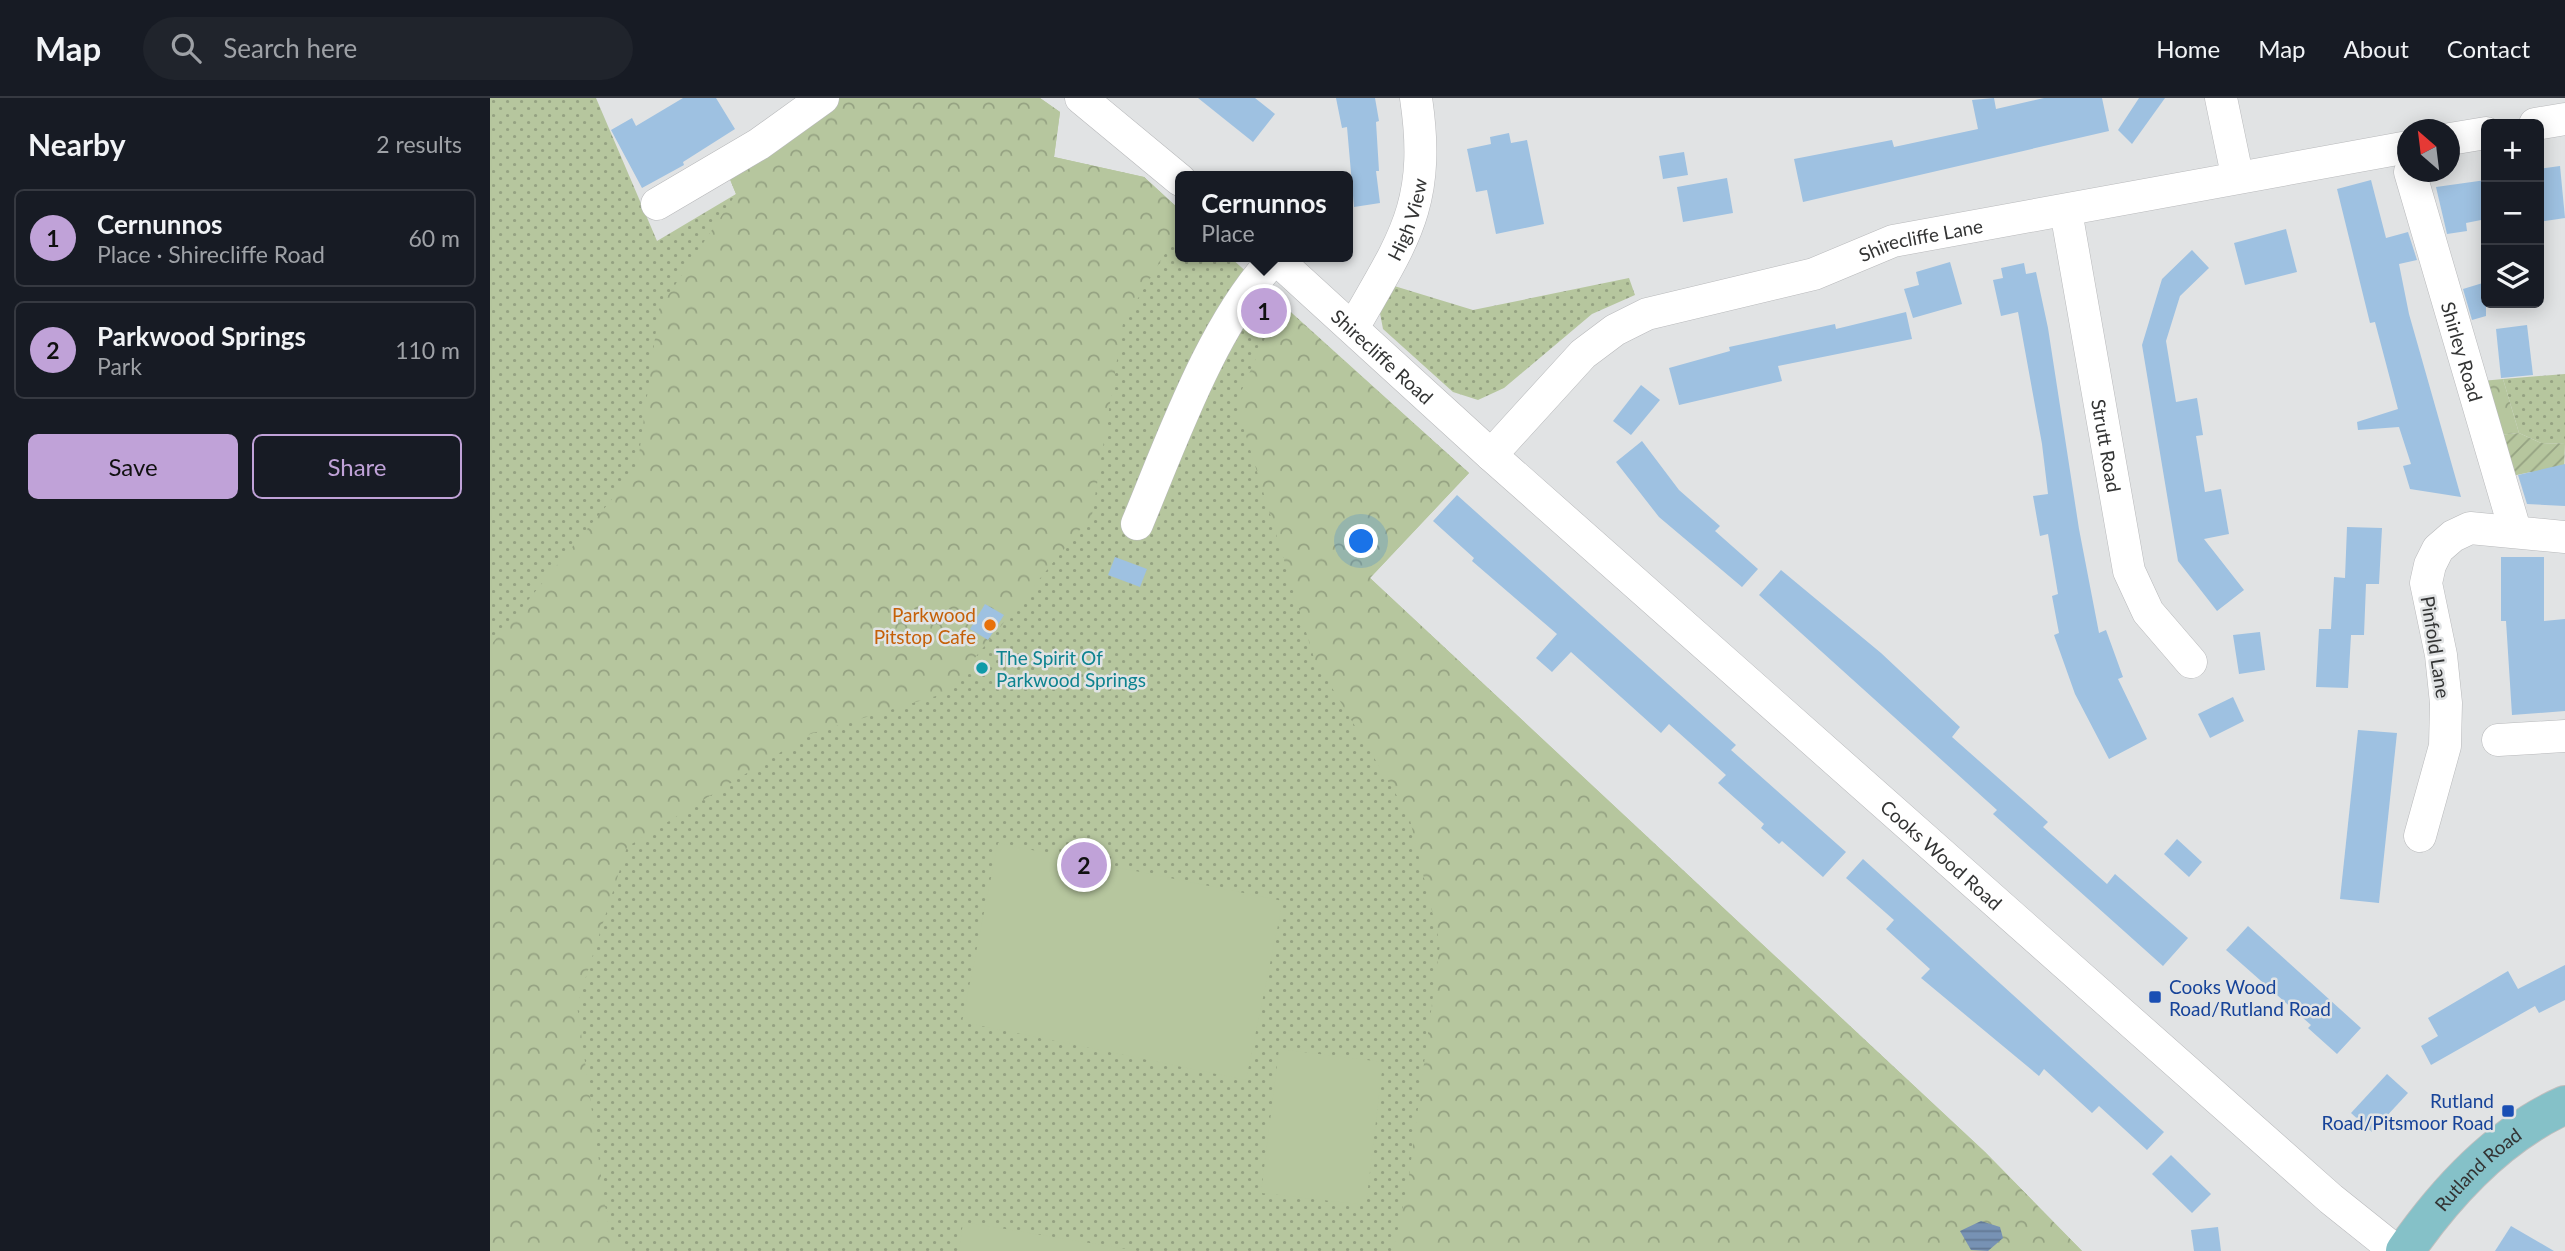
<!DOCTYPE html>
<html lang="en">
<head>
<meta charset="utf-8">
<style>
	:root { --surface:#171b24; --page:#20242c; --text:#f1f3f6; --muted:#9ea1a6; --line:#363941; --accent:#c0a2d8 }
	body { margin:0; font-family:Lato,sans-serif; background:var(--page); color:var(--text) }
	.controls { position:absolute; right:21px; top:21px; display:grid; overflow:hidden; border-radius:10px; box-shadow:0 4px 18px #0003 }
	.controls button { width:63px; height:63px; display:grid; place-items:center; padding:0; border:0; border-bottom:2px solid var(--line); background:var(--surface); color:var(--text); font:35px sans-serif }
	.compass { position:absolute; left:1907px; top:21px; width:63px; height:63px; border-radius:50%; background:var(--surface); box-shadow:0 4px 18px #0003; rotate:332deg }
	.you { position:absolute; left:872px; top:444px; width:24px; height:24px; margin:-18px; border:5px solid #fff; border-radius:50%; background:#1a73e8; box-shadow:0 0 0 10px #1a73e833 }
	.badge { display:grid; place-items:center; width:46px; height:46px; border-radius:50%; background:var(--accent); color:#111; font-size:23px; font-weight:700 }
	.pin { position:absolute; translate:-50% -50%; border:4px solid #fff; box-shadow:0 2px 7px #0006 }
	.popup { position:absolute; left:685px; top:73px; width:178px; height:91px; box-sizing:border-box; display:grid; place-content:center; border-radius:10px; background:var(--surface); filter:drop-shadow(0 2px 5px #0005); font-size:23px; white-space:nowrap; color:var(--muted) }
	.popup b { font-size:26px; color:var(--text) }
	.popup::after { content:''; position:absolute; left:50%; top:100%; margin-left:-14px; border:14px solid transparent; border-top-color:var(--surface) }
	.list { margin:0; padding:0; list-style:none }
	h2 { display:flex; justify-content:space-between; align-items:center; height:91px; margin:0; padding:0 28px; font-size:30px }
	h2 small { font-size:23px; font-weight:400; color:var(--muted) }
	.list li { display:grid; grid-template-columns:46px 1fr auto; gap:21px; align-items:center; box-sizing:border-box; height:98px; margin:0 14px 14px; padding:0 14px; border:2px solid var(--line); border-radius:10px }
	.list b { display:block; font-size:26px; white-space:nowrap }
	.list p { margin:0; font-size:23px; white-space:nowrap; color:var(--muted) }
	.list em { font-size:23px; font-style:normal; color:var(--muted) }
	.actions { display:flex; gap:14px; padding:21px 28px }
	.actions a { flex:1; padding:16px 0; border:2px solid var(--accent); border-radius:10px; text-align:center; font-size:24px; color:var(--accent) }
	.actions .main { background:var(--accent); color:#111 }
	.icon { flex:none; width:38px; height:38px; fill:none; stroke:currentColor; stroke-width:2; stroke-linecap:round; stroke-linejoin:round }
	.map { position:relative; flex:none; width:2075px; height:1153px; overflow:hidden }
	header { display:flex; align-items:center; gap:42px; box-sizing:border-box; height:98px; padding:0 35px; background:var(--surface); border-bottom:2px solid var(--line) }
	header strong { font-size:33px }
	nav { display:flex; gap:38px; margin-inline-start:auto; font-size:24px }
	.search { width:490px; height:63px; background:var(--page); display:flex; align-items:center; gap:18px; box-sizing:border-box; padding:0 24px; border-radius:38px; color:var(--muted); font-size:26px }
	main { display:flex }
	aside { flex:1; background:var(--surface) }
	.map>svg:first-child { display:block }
</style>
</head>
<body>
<header>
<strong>Map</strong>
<div class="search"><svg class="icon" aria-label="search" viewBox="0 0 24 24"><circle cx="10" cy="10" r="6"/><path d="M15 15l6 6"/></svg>Search here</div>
<nav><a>Home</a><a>Map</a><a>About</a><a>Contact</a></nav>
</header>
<main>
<aside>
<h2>Nearby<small>2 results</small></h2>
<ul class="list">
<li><span class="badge">1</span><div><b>Cernunnos</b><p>Place · Shirecliffe Road</p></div><em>60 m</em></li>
<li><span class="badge">2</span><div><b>Parkwood Springs</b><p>Park</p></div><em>110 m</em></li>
</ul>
<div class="actions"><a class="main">Save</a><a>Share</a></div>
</aside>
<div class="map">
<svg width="2075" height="1153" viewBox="0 0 2075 1153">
	<defs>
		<pattern id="grass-dots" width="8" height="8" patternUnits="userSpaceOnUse" patternTransform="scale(1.75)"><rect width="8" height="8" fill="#b6c69e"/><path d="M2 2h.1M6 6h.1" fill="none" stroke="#95a282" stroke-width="1.8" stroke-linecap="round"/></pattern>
		<pattern id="forest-crowns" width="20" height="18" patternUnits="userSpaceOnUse" patternTransform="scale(1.75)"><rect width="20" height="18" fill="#b6c69e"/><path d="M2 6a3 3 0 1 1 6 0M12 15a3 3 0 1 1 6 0" fill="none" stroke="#95a282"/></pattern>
		<pattern id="garden-furrows" width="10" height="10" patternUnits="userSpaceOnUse" patternTransform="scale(1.75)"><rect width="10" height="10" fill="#b6c69e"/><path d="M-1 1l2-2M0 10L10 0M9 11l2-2" fill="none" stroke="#95a282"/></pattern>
		<pattern id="water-rules" width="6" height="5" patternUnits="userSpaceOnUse" patternTransform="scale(1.75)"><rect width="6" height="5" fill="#7792b4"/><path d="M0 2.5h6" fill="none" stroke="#627893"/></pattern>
	</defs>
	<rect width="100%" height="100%" fill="#e1e3e4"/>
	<g fill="url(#grass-dots)">
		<path d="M0,0H106L167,143L246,96L237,74L550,0L570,14L564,59L654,79L690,112V159H740L979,375L880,480L1495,1054L1592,1153H0Z"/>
		<path d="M1139,180L1145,197L1102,216L1014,290L988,302L963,294L893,231L889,210L901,187L983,212Z"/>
		<path d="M2075,276V346L2051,345L2029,335L2013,281Z"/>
	</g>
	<g fill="url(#forest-crowns)">
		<path d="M347,0H550L570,14L564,59L654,79L690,112V131L633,225L602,417L456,595L320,636L137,749L87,907L118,1127L133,1153H0V548L147,371L169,211L246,96L237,74Z"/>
		<path d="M794,209L979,375L880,480L1495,1054L1592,1153H903L918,1085L950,846L919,718L824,560L746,305L787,213Z"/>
		<path d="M2013,281L2029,335L2008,337L1992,283Z"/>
	</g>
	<path fill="url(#garden-furrows)" d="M2029,335L2051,345L2075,346L2074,375L2041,374L2022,378L2008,337Z"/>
	<g fill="#b6c69e">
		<path d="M508,745L793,803L756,982L472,924Z"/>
		<path d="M789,951L893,964L876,1107L771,1095Z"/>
		<path d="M473,1124L648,1153H469Z"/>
	</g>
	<path fill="url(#water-rules)" d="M1491,1123L1510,1129L1513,1140L1498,1153L1481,1152L1470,1133Z"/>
	<g fill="#9ec1e1">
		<path d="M193,0H226L245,31L193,64L194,67L152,90L121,32L142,20L146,28Z"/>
		<path d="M708,0H765L785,16L763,44Z"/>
		<path d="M846,0H885L889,23L886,24L889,73H886L890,105L864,109L857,29L852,30Z"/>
		<path d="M1504,0L1506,11L1554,0H1612L1619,33L1313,104L1304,61L1402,42L1404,49L1488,31L1482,2Z"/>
		<path d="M1649,0H1675L1642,46L1628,32Z"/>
		<path d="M1019,35L1021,45L1037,42L1054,126L1006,136L997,92L986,94L977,51L1001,46L1000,39Z"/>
		<path d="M1194,54L1198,77L1173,81L1169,58Z"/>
		<path d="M2070,68L2075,120L2049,124V71Z"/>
		<path d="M1237,80L1243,115L1193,124L1187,89Z"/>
		<path d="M1881,82L1896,140L1918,134L1927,162L1909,166L1919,216L1971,399L1920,391L1913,368L1921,366L1909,329L1868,332L1867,324L1908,311L1885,224L1880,225L1847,91Z"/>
		<path d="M1996,82V121L1976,125L1977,133L1957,136L1946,89Z"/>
		<path d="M1796,131L1807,174L1755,187L1744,145Z"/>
		<path d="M1702,152L1719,170L1690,198L1676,243L1686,304L1707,300L1713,337L1706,338L1715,394L1731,391L1739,436L1714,441L1754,492L1727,513L1688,463L1652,247L1672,181Z"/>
		<path d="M1460,164L1472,206L1423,220L1414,191L1429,187L1426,174Z"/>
		<path d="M1534,165L1536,176L1546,174L1558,230L1589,431L1609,535L1616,532L1633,579L1628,581L1657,641L1619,661L1585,596L1564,537L1569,535L1562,498L1568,496L1558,436L1550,438L1543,398L1558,396L1552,346L1528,214L1511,218L1503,182L1513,180L1511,170Z"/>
		<path d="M1996,184V218L1982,222L1973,191Z"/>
		<path d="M1416,214L1422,241L1288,268L1292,283L1189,307L1179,270L1240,253L1239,249L1345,226L1346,231Z"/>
		<path d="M2037,227L2043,277L2011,280L2006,231Z"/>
		<path d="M1151,287L1170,302L1141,337L1123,323Z"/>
		<path d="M1152,343L1189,392L1230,428L1225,433L1268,471L1252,489L1169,419L1126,364Z"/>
		<path d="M2075,366V408L2037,406L2028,377Z"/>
		<path d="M967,397L1246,647L1241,652L1356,754L1333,779L1292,743L1289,746L1271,730L1274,726L1228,685L1236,677L1179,626L1171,635L1081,554L1062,574L1046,560L1067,536L982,463L984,460L943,423Z"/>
		<path d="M1857,429L1892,430L1889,486H1876L1874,537H1861L1858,590L1826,589L1829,531H1841L1844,479L1855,480Z"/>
		<path d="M625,459L657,471L650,489L618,477Z"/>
		<path d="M2011,459H2054V523L2075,521V613L2022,617L2016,523H2011Z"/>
		<path d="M1291,472L1391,555L1470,629L1462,639L1558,724L1553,729L1617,786L1625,776L1698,840L1673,868L1503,716L1507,712L1269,497Z"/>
		<path d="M495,506L514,517L498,542L480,531Z"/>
		<path d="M1770,534L1775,572L1749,576L1743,537Z"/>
		<path d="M1743,599L1754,623L1720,640L1708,616Z"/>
		<path d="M1868,632L1907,635L1889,805L1850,801Z"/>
		<path d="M1687,741L1712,764L1699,779L1674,756Z"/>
		<path d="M1373,761L1674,1034L1657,1052L1609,1008L1602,1015L1554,971L1549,978L1431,880L1440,871L1396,831L1404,822L1356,780Z"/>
		<path d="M1758,828L1871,930L1847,956L1818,930L1821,927L1736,852Z"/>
		<path d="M2075,867V902L2049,915L2045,908L1941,967L1931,948L1948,938L1938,920L2018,873L2028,891Z"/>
		<path d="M1897,976L1918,995L1882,1034L1861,1015Z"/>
		<path d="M1681,1057L1721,1096L1702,1115L1662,1076Z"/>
		<path d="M2021,1128L2064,1153H2005Z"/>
		<path d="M1728,1129L1731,1153H1704L1701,1132Z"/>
	</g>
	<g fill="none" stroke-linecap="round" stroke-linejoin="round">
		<g stroke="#b8b9bb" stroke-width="33">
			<g id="minor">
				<path d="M591,0L690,82"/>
				<path d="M1731,0L1747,77"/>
				<path d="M2045,26L2075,21"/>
				<path d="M1960,41L1996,35"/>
				<path id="s1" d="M1920,74L2025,432"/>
				<path d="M167,106L269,46L333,0"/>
				<path id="s2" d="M1576,113L1639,473L1658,514L1701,564"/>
				<path id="s3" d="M784,159L1001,357L1841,1101L1906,1153"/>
				<path id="s4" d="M863,230C913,142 942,107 926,0"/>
				<path id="s5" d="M1001,357L1093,256L1125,232L1157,216L1324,176L1403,143L1918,49"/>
				<path d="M647,426C682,342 723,225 785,160"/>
				<path d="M2008,642L2075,638"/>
				<path d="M1930,738L1955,648L1956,605L1951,557L1936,485L1940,467L1948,451L1963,438L1980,430L2075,439"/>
			</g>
		</g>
		<g stroke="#bebebe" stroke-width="40">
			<g id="major">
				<path id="s6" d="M1915,1153C1956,1094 2008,1037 2075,1007"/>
			</g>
		</g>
		<use href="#minor" stroke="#fff" stroke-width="32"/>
		<use href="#major" stroke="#85c1c8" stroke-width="38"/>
	</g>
	<circle fill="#e8710a" stroke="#e1e3e4" stroke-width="2.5" cx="500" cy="527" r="7"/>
	<circle fill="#0f9aa8" stroke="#e1e3e4" stroke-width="2.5" cx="492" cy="570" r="7"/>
	<g fill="#1a4fb4" stroke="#e1e3e4" stroke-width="2.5">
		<rect x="1658" y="892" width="14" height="14" rx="3.5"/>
		<rect x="2011" y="1006" width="14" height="14" rx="3.5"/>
	</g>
	<g text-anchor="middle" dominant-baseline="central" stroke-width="5" stroke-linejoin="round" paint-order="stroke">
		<g font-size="19" fill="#333434" stroke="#e1e3e4">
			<text stroke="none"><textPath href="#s4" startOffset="122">High View</textPath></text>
			<text stroke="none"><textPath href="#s5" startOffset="497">Shirecliffe Lane</textPath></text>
			<text stroke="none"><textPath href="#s1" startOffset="187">Shirley Road</textPath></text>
			<text stroke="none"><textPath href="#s3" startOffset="147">Shirecliffe Road</textPath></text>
			<text stroke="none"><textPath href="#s2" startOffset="238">Strutt Road</textPath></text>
			<text transform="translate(1946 549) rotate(81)">Pinfold Lane</text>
			<text stroke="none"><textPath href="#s3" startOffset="896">Cooks Wood Road</textPath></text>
			<text stroke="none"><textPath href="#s6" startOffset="110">Rutland Road</textPath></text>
		</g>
		<g font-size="19" fill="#c56008" stroke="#e1e3e4" text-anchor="end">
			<text x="486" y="516">Parkwood<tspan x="486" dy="22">Pitstop Cafe</tspan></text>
		</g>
		<g font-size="19" fill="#0d838f" stroke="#e1e3e4" text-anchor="start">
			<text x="506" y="559">The Spirit Of<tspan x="506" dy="22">Parkwood Springs</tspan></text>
		</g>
		<g font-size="19" fill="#164399" stroke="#e1e3e4" text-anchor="start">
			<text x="1679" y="888">Cooks Wood<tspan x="1679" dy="22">Road/Rutland Road</tspan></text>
			<text x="2004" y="1002" text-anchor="end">Rutland<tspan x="2004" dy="22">Road/Pitsmoor Road</tspan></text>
		</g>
	</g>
</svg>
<div class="controls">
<button>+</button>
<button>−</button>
<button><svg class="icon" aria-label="layers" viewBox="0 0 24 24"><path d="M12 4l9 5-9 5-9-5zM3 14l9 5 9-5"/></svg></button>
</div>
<svg class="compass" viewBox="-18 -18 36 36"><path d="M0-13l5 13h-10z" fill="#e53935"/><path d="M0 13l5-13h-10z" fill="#9ea1a6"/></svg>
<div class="you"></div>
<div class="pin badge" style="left:774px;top:213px">1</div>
<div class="popup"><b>Cernunnos</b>Place</div>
<div class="pin badge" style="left:594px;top:767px">2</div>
</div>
</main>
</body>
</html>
